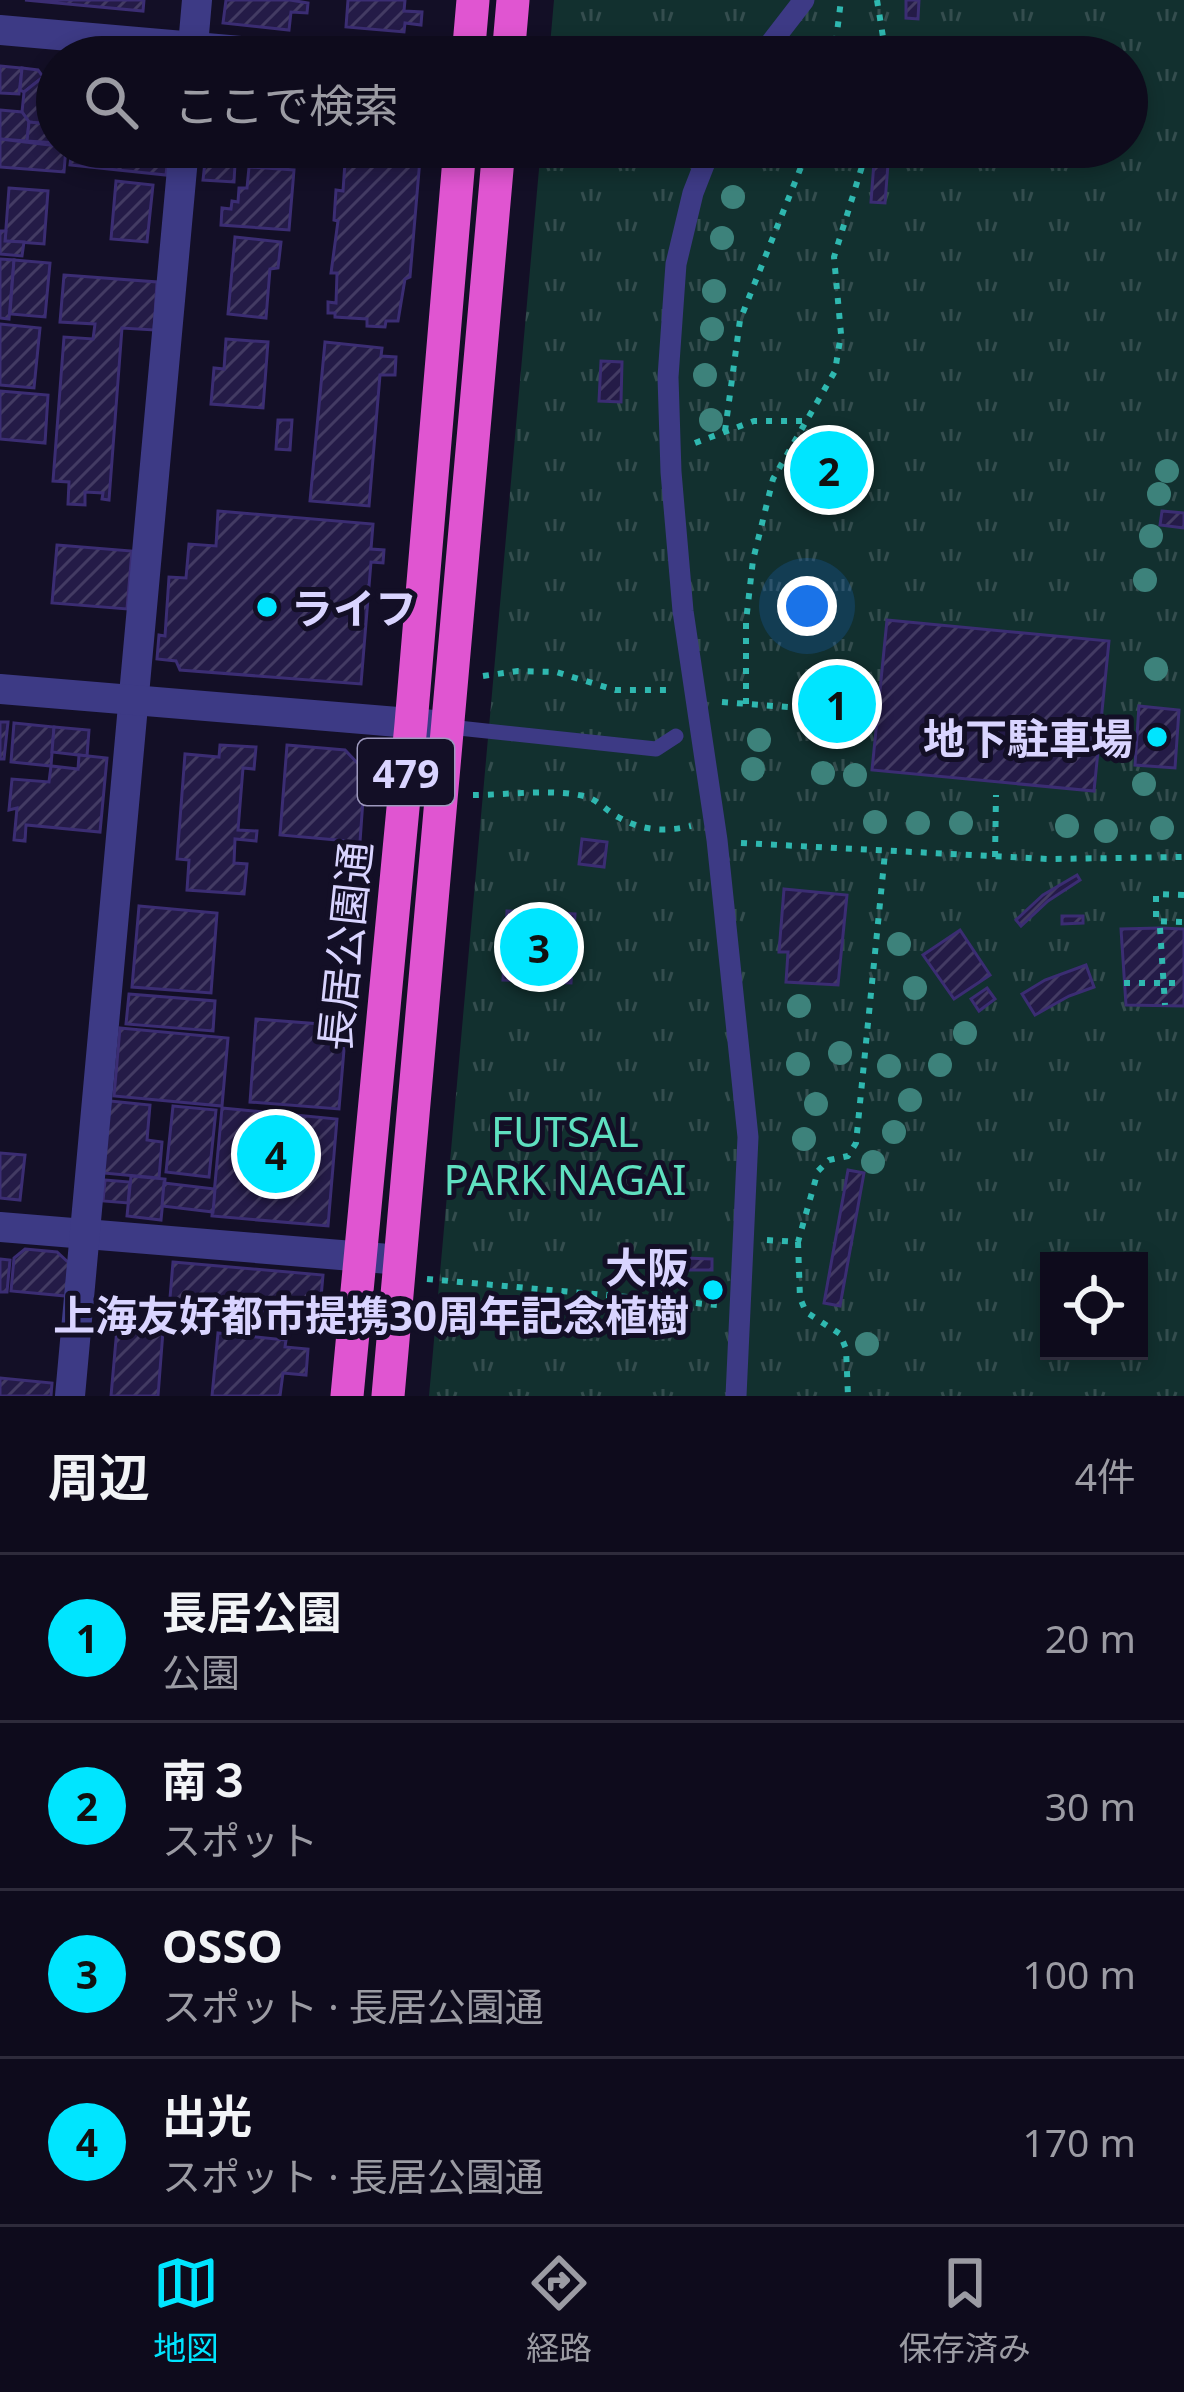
<!DOCTYPE html>
<html lang="ja">
<head>
<meta charset="utf-8">
<style>
	:root { --surface:#0e0b1c; --page:#171425; --text:#f1f3f6; --muted:#9b9ba3; --line:#2e2b3b; --accent:#00e5ff }
	body { margin:0; font-family:"Noto Sans","Noto Sans JP",sans-serif; background:var(--page); color:var(--text) }
	.controls { position:absolute; right:36px; bottom:36px; display:grid; overflow:hidden; border-radius:0px; box-shadow:0 6px 18px #0003 }
	.controls button { width:108px; height:108px; display:grid; place-items:center; padding:0; border:0; border-bottom:3px solid var(--line); background:var(--surface); color:var(--text); font:60px sans-serif }
	.you { position:absolute; left:807px; top:606px; width:42px; height:42px; margin:-30px; border:9px solid #fff; border-radius:50%; background:#1a73e8; box-shadow:0 0 0 18px #1a73e833 }
	.badge { display:grid; place-items:center; width:78px; height:78px; border-radius:50%; background:var(--accent); color:#111; font-size:39px; font-weight:700 }
	.pin { position:absolute; translate:-50% -50%; border:6px solid #fff; box-shadow:0 3px 12px #0006 }
	.list { margin:0; padding:0; list-style:none }
	h2 { display:flex; justify-content:space-between; align-items:center; height:156px; margin:0; padding:0 48px; font-size:51px }
	h2 small { font-size:39px; font-weight:400; color:var(--muted) }
	.list li { display:grid; grid-template-columns:78px 1fr auto; gap:36px; align-items:center; box-sizing:border-box; height:168px; padding:0 48px; border-top:3px solid var(--line) }
	.list b { display:block; font-size:45px; white-space:nowrap }
	.list p { margin:0; font-size:39px; white-space:nowrap; color:var(--muted) }
	.list em { font-size:39px; font-style:normal; color:var(--muted) }
	.icon { flex:none; width:66px; height:66px; fill:none; stroke:currentColor; stroke-width:2; stroke-linecap:round; stroke-linejoin:round }
	.map { position:relative; flex:none; width:1184px; height:1396px; overflow:hidden }
	.search { position:absolute; background:var(--surface); box-shadow:0 6px 18px #0003; left:36px; right:36px; top:36px; height:132px; display:flex; align-items:center; gap:30px; box-sizing:border-box; padding:0 42px; border-radius:66px; color:var(--muted); font-size:45px }
	.sheet { height:828px; background:var(--surface) }
	nav { display:flex; justify-content:space-around; align-items:center; box-sizing:border-box; height:168px; border-top:3px solid var(--line); background:var(--surface); font-size:33px; color:var(--muted) }
	nav a { display:grid; justify-items:center; gap:6px }
	nav .on { color:var(--accent) }
	.map>svg:first-child { display:block }
</style>
</head>
<body>
<div class="map">
<svg width="1184" height="1396" viewBox="0 0 1184 1396">
	<defs>
		<pattern id="park-tufts" width="24" height="20" patternUnits="userSpaceOnUse" patternTransform="scale(3)"><rect width="24" height="20" fill="#12302f"/><path d="M3 7l-1-3M5 7V3M7 7l1-3M15 17l-1-3M17 17v-4M19 17l1-3" fill="none" stroke="#344d4e"/></pattern>
		<pattern id="building-hatch" width="6" height="6" patternUnits="userSpaceOnUse" patternTransform="scale(3)"><rect width="6" height="6" fill="#241b47"/><path d="M-1 1l2-2M0 6l6-6M5 7l2-2" fill="none" stroke="#433b63"/></pattern>
	</defs>
	<rect width="100%" height="100%" fill="#130f26"/>
	<path fill="url(#park-tufts)" fill-rule="evenodd" d="M554,0H1184V1396H429L541,147H1127V57H549ZM1049,1261H1139V1351H1049Z"/>
	<g fill="url(#building-hatch)" stroke="#3b2d73" stroke-width="3">
		<path d="M25,0H144L143,11Z"/>
		<path d="M226,0H290L308,3L307,13L291,12L289,30L223,23Z"/>
		<path d="M348,0H405L404,11L422,12L421,25L405,23L404,32L346,27Z"/>
		<path d="M906,0H919L918,19L906,18Z"/>
		<path d="M55,59H57V93L51,92Z"/>
		<path d="M0,66L22,68L19,94L0,93Z"/>
		<path d="M22,68L38,70L43,77L24,92L20,90Z"/>
		<path d="M43,77L52,78L51,92L57,93V125L29,122L22,112L24,92Z"/>
		<path d="M0,110L22,112L29,122L27,141L0,139Z"/>
		<path d="M29,122L57,125V143L27,141Z"/>
		<path d="M0,139L66,147L64,172L0,167Z"/>
		<path d="M72,147H169L166,175L70,165Z"/>
		<path d="M244,147H264L263,159L248,157L249,148Z"/>
		<path d="M342,147H421L410,277L405,279L398,321H386L385,327L367,326V319L335,317V313H328V302L336,303L337,273H331L338,221L334,220L336,190L343,191L345,162H340Z"/>
		<path d="M205,162L235,164L234,182L203,180Z"/>
		<path d="M874,162L888,164L885,203L871,202Z"/>
		<path d="M249,167L294,170L289,230L221,225L222,208L231,209L232,201L238,202L239,188H247Z"/>
		<path d="M116,181L153,185L147,242L111,239Z"/>
		<path d="M9,188L48,191L44,244L5,241Z"/>
		<path d="M0,231H6L5,241L24,242L22,256L0,254Z"/>
		<path d="M235,237L281,242L278,268L270,269L266,318L228,314Z"/>
		<path d="M0,259L14,260L9,319L0,318Z"/>
		<path d="M14,260L50,263L45,317L10,314Z"/>
		<path d="M64,275L157,282L154,330L122,328L109,500L102,499L103,493L85,492V505L68,504L69,482L53,481L64,337L93,339L95,324L60,322Z"/>
		<path d="M0,324L40,328L34,388L0,385Z"/>
		<path d="M226,339L268,342L263,408L211,404L214,368L224,369Z"/>
		<path d="M325,342L382,348L381,356L396,357L395,375H380L369,506L310,501Z"/>
		<path d="M601,361L622,362L621,402L599,401Z"/>
		<path d="M0,391L48,395L45,443L0,439Z"/>
		<path d="M278,420H292L290,450L276,449Z"/>
		<path d="M809,447L852,451L849,494L805,490Z"/>
		<path d="M218,511L373,524L371,549L384,550L383,563L371,562L361,684L180,670L176,661L157,659L159,635L165,636L169,577L186,578L189,544L216,546Z"/>
		<path d="M1162,511L1184,513V528L1160,525Z"/>
		<path d="M57,545L132,551L127,609L52,603Z"/>
		<path d="M887,620L1109,641L1094,791L872,770Z"/>
		<path d="M1139,706L1179,710L1175,768L1135,765Z"/>
		<path d="M0,722H8L4,759H0Z"/>
		<path d="M14,723L54,727L51,766L11,762Z"/>
		<path d="M54,727L89,730L87,756L52,752Z"/>
		<path d="M220,745L256,747L254,769L243,768L238,830L257,831L256,841L235,839L234,863L247,864L244,894L187,890L189,860L177,859L185,754L219,757Z"/>
		<path d="M287,745L345,750L365,771L360,842L280,835Z"/>
		<path d="M79,755L107,758L100,832L26,825L25,841L14,840L17,808L9,810L12,779L49,782L51,766L78,769Z"/>
		<path d="M582,839L607,842L604,867L579,864Z"/>
		<path d="M1077,875L1080,880L1048,901L1021,926L1016,920L1043,895Z"/>
		<path d="M784,889L847,895L838,985L786,982L788,952H779Z"/>
		<path d="M139,906L217,913L211,993L132,987Z"/>
		<path d="M507,911L575,914L571,983L503,980Z"/>
		<path d="M1062,916H1083V923L1062,924Z"/>
		<path d="M1160,928L1184,929V1006L1126,1005L1121,929Z"/>
		<path d="M960,930L990,975L954,999L923,955Z"/>
		<path d="M1086,965L1094,987L1069,996L1035,1015L1022,994L1045,980Z"/>
		<path d="M987,988L995,999L979,1011L971,999Z"/>
		<path d="M129,994L215,1001L213,1031L126,1024Z"/>
		<path d="M256,1019L346,1026L339,1109L250,1102Z"/>
		<path d="M120,1028L228,1038L222,1106L114,1096Z"/>
		<path d="M110,1101L150,1105L147,1140L162,1142L159,1178L103,1173Z"/>
		<path d="M173,1106L216,1110L209,1177L166,1172Z"/>
		<path d="M222,1108L337,1119L328,1226L212,1216Z"/>
		<path d="M0,1153L25,1155L20,1200L0,1198Z"/>
		<path d="M848,1170L864,1173L840,1306L824,1303Z"/>
		<path d="M131,1176L165,1179L161,1220L127,1216Z"/>
		<path d="M105,1180L130,1182L128,1203L103,1201Z"/>
		<path d="M164,1183L215,1189L213,1212L162,1206Z"/>
		<path d="M25,1249L57,1252L69,1263L66,1296L11,1291L14,1258Z"/>
		<path d="M685,1258L712,1259V1270H685Z"/>
		<path d="M0,1259L10,1260L7,1292H0Z"/>
		<path d="M173,1262L323,1275L318,1331L275,1327V1319L169,1310Z"/>
		<path d="M117,1328L163,1331L158,1396H111Z"/>
		<path d="M218,1333L286,1340L285,1347L308,1349L306,1375L283,1373L280,1396H212Z"/>
		<path d="M0,1378L52,1383L51,1396H0Z"/>
	</g>
	<g fill="none" stroke-linecap="round" stroke-linejoin="round">
		<g stroke="#2fb8b0" stroke-width="6" stroke-dasharray="6 9" stroke-linecap="butt">
			<path d="M877,0L884,43L882,57"/>
			<path d="M834,57L841,0"/>
			<path d="M725,431L740,320L809,147"/>
			<path d="M695,443L754,421H807"/>
			<path d="M483,676L518,671L556,672L615,690H669"/>
			<path d="M722,702L865,713"/>
			<path d="M746,704V621L753,560L773,479L835,371L841,334L834,257L868,147"/>
			<path d="M473,795C506,795 556,788 587,797C599,801 607,811 618,817C642,831 665,832 691,826"/>
			<path d="M741,843L1048,859L1184,857"/>
			<path d="M995,857L996,795"/>
			<path d="M1184,895L1156,894V921L1184,922"/>
			<path d="M1160,928L1165,1005"/>
			<path d="M1124,983H1184"/>
			<path d="M767,1240L798,1242L818,1171L829,1160L848,1156L856,1143L885,853"/>
			<path d="M798,1242L800,1298L806,1312L840,1334L846,1349L848,1396"/>
			<path d="M427,1279L717,1305"/>
		</g>
		<path stroke="#3d3a85" stroke-width="15" d="M449,727L656,749L676,736"/>
		<g stroke="#3d3a85" stroke-width="21">
			<path d="M760,57L804,0"/>
			<path d="M711,147L693,193L676,264L668,377L671,472L683,611L717,840L748,1137L736,1396"/>
		</g>
		<g stroke="#3d3a85" stroke-width="30">
			<path d="M0,30L309,57"/>
			<path d="M192,57L197,0"/>
			<path d="M0,1227L401,1260"/>
			<path d="M70,1396L184,147"/>
		</g>
		<path stroke="#3d3a85" stroke-width="30" d="M0,689L446,726"/>
		<g stroke="#e055d1" stroke-width="33">
			<path d="M468,57L473,0"/>
			<path d="M508,57L513,0"/>
			<path d="M347,1396L411,724L460,147"/>
			<path d="M388,1396L499,147"/>
		</g>
	</g>
	<g fill="#3d827b">
		<circle cx="733" cy="197" r="12"/>
		<circle cx="722" cy="238" r="12"/>
		<circle cx="714" cy="291" r="12"/>
		<circle cx="712" cy="329" r="12"/>
		<circle cx="705" cy="375" r="12"/>
		<circle cx="711" cy="420" r="12"/>
		<circle cx="1167" cy="471" r="12"/>
		<circle cx="1159" cy="494" r="12"/>
		<circle cx="1151" cy="536" r="12"/>
		<circle cx="1145" cy="580" r="12"/>
		<circle cx="1156" cy="669" r="12"/>
		<circle cx="759" cy="740" r="12"/>
		<circle cx="753" cy="769" r="12"/>
		<circle cx="823" cy="773" r="12"/>
		<circle cx="855" cy="775" r="12"/>
		<circle cx="1144" cy="784" r="12"/>
		<circle cx="875" cy="822" r="12"/>
		<circle cx="918" cy="823" r="12"/>
		<circle cx="961" cy="823" r="12"/>
		<circle cx="1067" cy="826" r="12"/>
		<circle cx="1162" cy="828" r="12"/>
		<circle cx="1106" cy="831" r="12"/>
		<circle cx="899" cy="944" r="12"/>
		<circle cx="915" cy="988" r="12"/>
		<circle cx="799" cy="1006" r="12"/>
		<circle cx="965" cy="1033" r="12"/>
		<circle cx="840" cy="1053" r="12"/>
		<circle cx="798" cy="1064" r="12"/>
		<circle cx="940" cy="1065" r="12"/>
		<circle cx="889" cy="1066" r="12"/>
		<circle cx="910" cy="1100" r="12"/>
		<circle cx="816" cy="1104" r="12"/>
		<circle cx="894" cy="1132" r="12"/>
		<circle cx="804" cy="1139" r="12"/>
		<circle cx="873" cy="1162" r="12"/>
		<circle cx="867" cy="1344" r="12"/>
	</g>
	<g fill="#00e5ff" stroke="#130f26" stroke-width="4.5">
		<circle cx="267" cy="607" r="12"/>
		<circle cx="1157" cy="737" r="12"/>
		<circle cx="713" cy="1290" r="12"/>
	</g>
	<g text-anchor="middle" dominant-baseline="central" stroke-width="10" stroke-linejoin="round" paint-order="stroke">
		<rect fill="#130f26" stroke="#9e99be" stroke-width="3" x="358" y="739" width="96" height="66" rx="9"/>
		<g font-size="39" font-weight="bold" fill="#d9d4ff">
			<text x="406" y="772">479</text>
		</g>
		<g font-size="42" font-weight="bold" fill="#d9d4ff" stroke="#130f26" text-anchor="end">
			<text x="291" y="607" text-anchor="start">ライフ</text>
			<text x="1133" y="737">地下駐車場</text>
			<text x="689" y="1266">大阪<tspan x="689" dy="48">上海友好都市提携30周年記念植樹</tspan></text>
		</g>
		<g font-size="42" fill="#d9d4ff" stroke="#130f26">
			<text transform="translate(344 946) rotate(-84)">長居公園通</text>
		</g>
		<g font-size="42" fill="#5fe0c0" stroke="#130f26">
			<text x="565" y="1130">FUTSAL<tspan x="565" dy="48">PARK NAGAI</tspan></text>
		</g>
	</g>
</svg>
<div class="controls">
<button><svg class="icon" aria-label="locate" viewBox="0 0 24 24"><circle cx="12" cy="12" r="6"/><path d="M12 2v4M12 18v4M2 12h4M18 12h4"/></svg></button>
</div>
<div class="you"></div>
<div class="pin badge" style="left:837px;top:704px">1</div>
<div class="pin badge" style="left:829px;top:470px">2</div>
<div class="pin badge" style="left:539px;top:947px">3</div>
<div class="pin badge" style="left:276px;top:1154px">4</div>
<div class="search"><svg class="icon" aria-label="search" viewBox="0 0 24 24"><circle cx="10" cy="10" r="6"/><path d="M15 15l6 6"/></svg>ここで検索</div>
</div>
<section class="sheet">
<h2>周辺<small>4件</small></h2>
<ul class="list">
<li><span class="badge">1</span><div><b>長居公園</b><p>公園</p></div><em>20 m</em></li>
<li><span class="badge">2</span><div><b>南３</b><p>スポット</p></div><em>30 m</em></li>
<li><span class="badge">3</span><div><b>OSSO</b><p>スポット · 長居公園通</p></div><em>100 m</em></li>
<li><span class="badge">4</span><div><b>出光</b><p>スポット · 長居公園通</p></div><em>170 m</em></li>
</ul>
</section>
<nav>
<a class="on"><svg class="icon" aria-label="map" viewBox="0 0 24 24"><path d="M3 6l6-2 6 2 6-2v14l-6 2-6-2-6 2zM9 4v14M15 6v14"/></svg>地図</a>
<a><svg class="icon" aria-label="directions" viewBox="0 0 24 24"><path d="M12 3l9 9-9 9-9-9zM9 14v-3h6M13 9l2 2-2 2"/></svg>経路</a>
<a><svg class="icon" aria-label="saved" viewBox="0 0 24 24"><path d="M7 4h10v16l-5-4-5 4z"/></svg>保存済み</a>
</nav>
</body>
</html>
